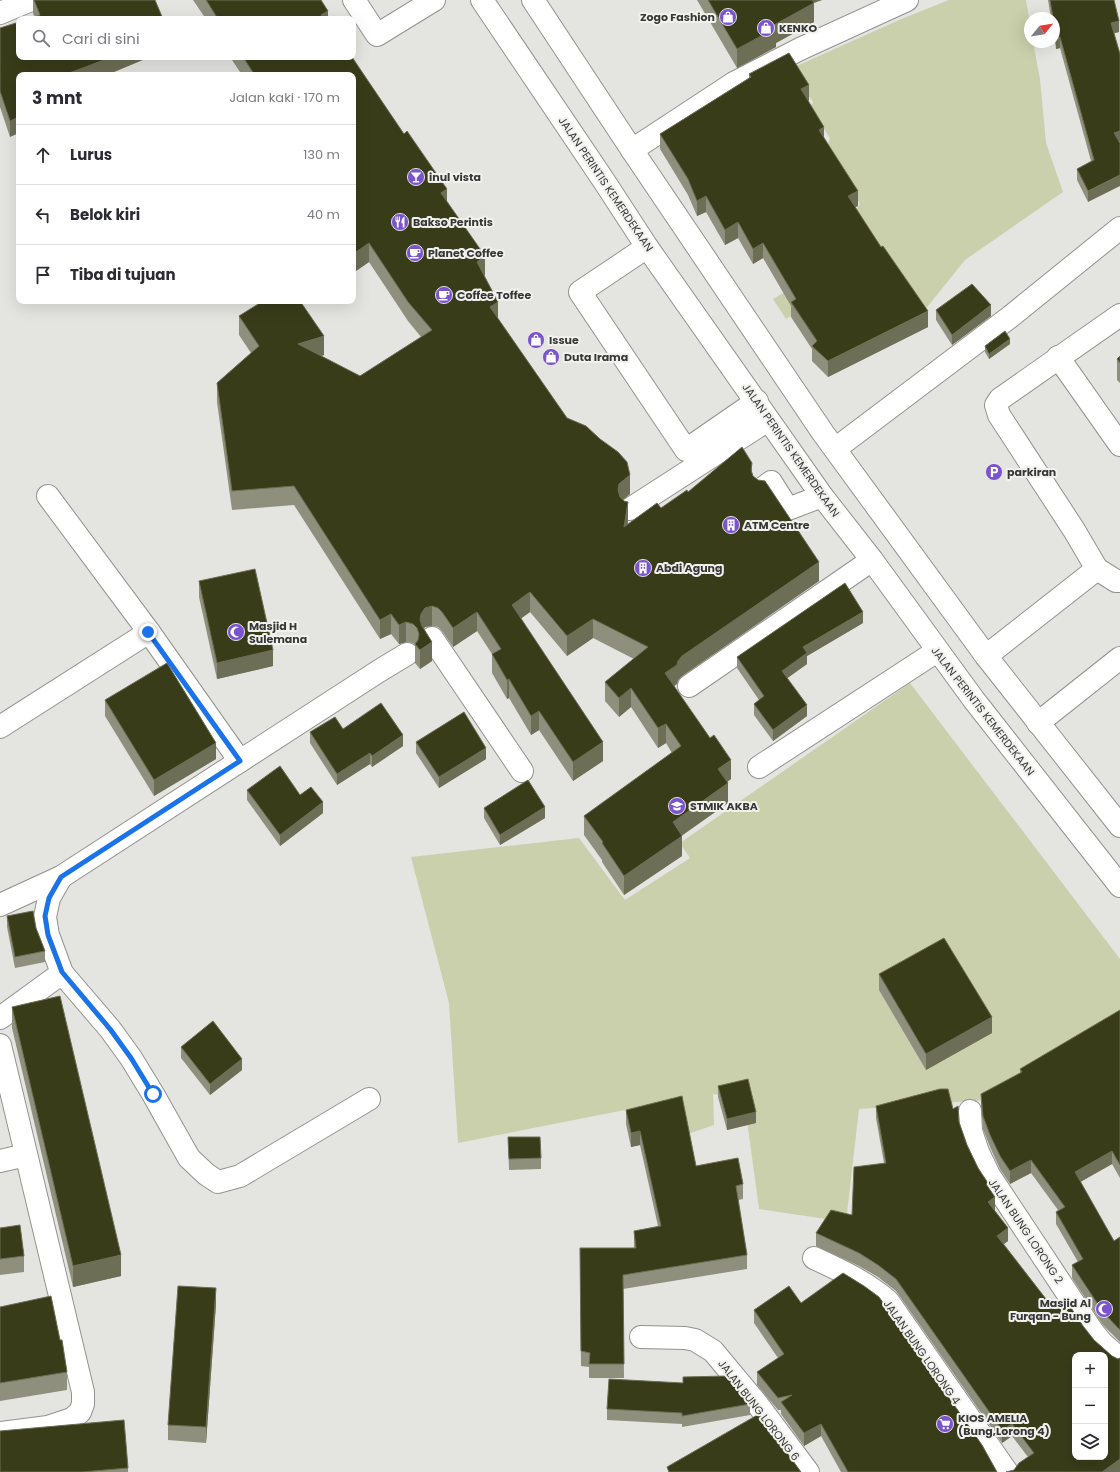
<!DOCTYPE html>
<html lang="id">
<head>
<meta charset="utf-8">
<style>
	:root { --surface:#fff; --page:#f7f7f7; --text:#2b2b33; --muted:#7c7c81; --line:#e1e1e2 }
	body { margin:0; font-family:Poppins,sans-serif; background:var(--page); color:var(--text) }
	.controls { position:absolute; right:12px; bottom:12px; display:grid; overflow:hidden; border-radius:8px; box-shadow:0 4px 16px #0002 }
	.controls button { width:36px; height:36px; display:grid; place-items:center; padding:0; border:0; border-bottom:1px solid var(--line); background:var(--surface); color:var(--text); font:20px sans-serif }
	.compass { position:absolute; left:1024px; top:12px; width:36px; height:36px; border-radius:50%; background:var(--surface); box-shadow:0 4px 16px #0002; rotate:60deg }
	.stop { position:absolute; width:12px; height:12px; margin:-9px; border:3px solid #1a73e8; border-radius:50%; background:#fff }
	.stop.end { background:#1a73e8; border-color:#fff; box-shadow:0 1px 4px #0008 }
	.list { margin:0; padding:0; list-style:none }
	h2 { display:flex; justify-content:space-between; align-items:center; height:52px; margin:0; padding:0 16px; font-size:17px }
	h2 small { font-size:13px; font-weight:400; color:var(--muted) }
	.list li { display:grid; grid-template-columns:26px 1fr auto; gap:12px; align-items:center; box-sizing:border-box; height:60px; padding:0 16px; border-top:1px solid var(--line) }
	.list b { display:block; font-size:15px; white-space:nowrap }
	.list em { font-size:13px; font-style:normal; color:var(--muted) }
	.icon { flex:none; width:22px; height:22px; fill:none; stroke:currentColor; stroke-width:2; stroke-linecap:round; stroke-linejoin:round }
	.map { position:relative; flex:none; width:1120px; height:1472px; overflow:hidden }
	.search { position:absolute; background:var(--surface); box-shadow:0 4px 16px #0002; left:16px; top:16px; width:340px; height:44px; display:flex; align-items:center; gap:10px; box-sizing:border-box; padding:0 14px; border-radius:8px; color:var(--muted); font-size:15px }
	.panel { position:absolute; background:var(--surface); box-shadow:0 4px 16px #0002; left:16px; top:72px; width:340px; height:232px; border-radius:8px }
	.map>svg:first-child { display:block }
</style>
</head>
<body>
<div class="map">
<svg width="1120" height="1472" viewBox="0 0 1120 1472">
	<rect width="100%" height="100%" fill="#e4e4e1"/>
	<g fill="#cbd0ac">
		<path d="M949,0H1026L1030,24V42H1033L1040,79L1046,143L1063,192L965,260L924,311L884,258L786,319L773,299L871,240L853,213L860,204L826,150L830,138L810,108L813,102L790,69L899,20Z"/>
		<path d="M910,683L1120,959V1030L985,1100L859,1109L846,1222L759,1209L744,1098L713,1094L714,1125L688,1134L684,1106L645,1113L635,1108L458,1143L449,1003L411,857L579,838L625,900L690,858L680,843Z"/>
	</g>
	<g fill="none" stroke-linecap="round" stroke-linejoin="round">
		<g stroke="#92928f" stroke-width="24">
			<g id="minor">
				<path d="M354,0L377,35L434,0"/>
				<path d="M0,13L31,0"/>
				<path d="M632,150L734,83L800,49L907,0"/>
				<path d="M647,247L580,292L686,450L757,401"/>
				<path d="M1120,315L1000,399L996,405L999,415L1074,530L1097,569L1116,581H1120"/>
				<path d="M1058,357L1120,445"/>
				<path d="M835,449L1010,317L1120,228"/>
				<path d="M763,488L771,482L788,509L822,496"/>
				<path d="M48,496L149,632L240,761"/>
				<path d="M630,509L768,420"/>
				<path d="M432,638L522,771"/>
				<path d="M986,656L1097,569"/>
				<path d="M689,686L872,560"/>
				<path d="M1038,723L1120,658"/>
				<path d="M0,727L149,632"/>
				<path d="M759,767L937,651"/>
				<path d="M61,877L49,898L45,917L48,935L62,973L110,1029L131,1058L153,1094L189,1158L206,1174L218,1182L240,1176L369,1099"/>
				<path d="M0,905L61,877L379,671L407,654"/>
				<path d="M0,1018L62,973"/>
				<path d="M0,1045L83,1392V1404L80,1412L72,1419L48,1427L0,1433"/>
				<path d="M970,1111L971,1131L978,1152L989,1175L1093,1332L1102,1343L1120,1359"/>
				<path d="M0,1161L26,1155"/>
				<path d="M814,1258C840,1270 866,1282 888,1301L1007,1472"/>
				<path d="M641,1337L685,1338L695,1340L713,1351L758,1405L808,1472"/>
			</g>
		</g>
		<g stroke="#92928f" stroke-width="24">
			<g id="highway">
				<path d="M482,0L604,181L647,247L822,496L872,560L974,700L1120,886"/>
				<path d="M533,0L632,150L823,433L986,656L1120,826"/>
			</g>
		</g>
		<use href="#minor" stroke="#fff" stroke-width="22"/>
		<use href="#highway" stroke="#fff" stroke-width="22"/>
	</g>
	<g fill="#8e907d">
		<path d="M33,0H155L34,16L33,13Z"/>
		<path d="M193,0H321L328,19H206Z"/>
		<path d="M697,0H822L814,3V22L776,43V47L737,68Z"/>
		<path d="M1048,0H1114L1119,32L1114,33L1119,142L1088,202L1077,180V169L1091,161L1060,48L1056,49L1054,35V18H1051Z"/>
		<path d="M0,28L113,73L107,75H19L10,137L0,107Z"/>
		<path d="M230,57H352L447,202L485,275H484L498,319L567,418L630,494L623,500L628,521V525L661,508L688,492L752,475L819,581L682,676L678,680L677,684L674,686L731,779L727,782L728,803L681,835L682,856L624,895L602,862V860L584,835V816L672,753L666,743L658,748L631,707L619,717L605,701V682L634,659L593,638L567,656L530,612L521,618L603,761L573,781L539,730L531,735L509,698L507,699L492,673V654L477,631L453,647L442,631L438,627L432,626L425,627L424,629L432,661L420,669L415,663V645L413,643L406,642L399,644L391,634L380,639L294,505L232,510L217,402V383L251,353L239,335V316L324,355L321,356L360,376L421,337L408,321L369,262L353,273V75H242Z"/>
		<path d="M749,74L809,100L808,101L824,139L858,206L855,207L928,327L828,377L812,361V349L791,317V306L763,258L753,264L738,238L725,245L706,212L697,216L688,195L660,149V134L749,78Z"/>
		<path d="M936,310L991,316L952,345L936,320Z"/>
		<path d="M1010,344L989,359L985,352V346Z"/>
		<path d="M1120,356V383L1117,380V359Z"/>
		<path d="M199,581L273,666L217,679L199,597Z"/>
		<path d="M863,623L807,656V664L787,678L807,716L773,741L754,715V704L759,700L737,668V657Z"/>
		<path d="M105,700L216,759L154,796L105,716Z"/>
		<path d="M310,732L403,746L372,767L370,764L337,785L310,743Z"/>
		<path d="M416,742L486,759L439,788L416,753Z"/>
		<path d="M247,790L300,795L323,813L280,846L247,800Z"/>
		<path d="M484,808L545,818L500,845L484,818Z"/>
		<path d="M7,916L36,928L45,951V962L15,968L7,927Z"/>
		<path d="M879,974L992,1033L926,1070L879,990Z"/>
		<path d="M12,1007L121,1276L73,1287L12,1028Z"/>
		<path d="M1120,1011V1178L1112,1164L1080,1182L1114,1241L1120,1237V1342L1103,1325L1072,1278V1265L1078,1262L1056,1224V1212L1058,1210L1031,1173L1010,1184L1000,1169L990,1147L983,1129L981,1107V1094L1020,1073V1069Z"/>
		<path d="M181,1047L242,1070L210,1095L181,1058Z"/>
		<path d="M718,1086L756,1123L727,1130L718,1097Z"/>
		<path d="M876,1106L953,1109L959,1122L967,1145L988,1187L995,1210L994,1211L1008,1241L1004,1244L1053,1308L1083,1326L1094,1340L1112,1356L1118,1359L1120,1358V1472H1006L1014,1470L1028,1457L1012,1436L1002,1443L896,1291L878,1277L859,1266L816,1246V1233L852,1215L884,1163L876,1118Z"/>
		<path d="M626,1110L696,1166L743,1184V1199L738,1200L747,1255V1269L623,1289L624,1378H589V1367L581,1366L580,1263L634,1248V1231L658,1226L640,1145L631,1147L626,1124Z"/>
		<path d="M508,1137L541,1158V1169L509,1170Z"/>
		<path d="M0,1228L24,1256V1272L0,1275Z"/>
		<path d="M801,1303L997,1472H841L821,1436L804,1446L781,1414V1410H778L757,1385V1372L778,1358L754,1323V1310Z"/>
		<path d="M216,1304L206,1443L168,1440V1425Z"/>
		<path d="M0,1307L67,1372V1390L0,1401Z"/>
		<path d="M750,1404V1415L682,1427V1424L607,1420V1409Z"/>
		<path d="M128,1468V1472H0Z"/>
	</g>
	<g fill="#6c6e55">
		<path d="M804,0H822L804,6Z"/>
		<path d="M814,3V22L776,43V47L737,68V49L774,25Z"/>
		<path d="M328,11V19H321V15Z"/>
		<path d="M1119,21V32L1111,34V23Z"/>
		<path d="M1060,37V48L1056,49V38Z"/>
		<path d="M112,57H150L107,75H64Z"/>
		<path d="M809,85V100L801,104V89Z"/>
		<path d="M19,117V133L10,137V121Z"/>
		<path d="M824,127V143L819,130Z"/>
		<path d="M1120,131V141L1114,143V133Z"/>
		<path d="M1120,175V186L1088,202V191Z"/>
		<path d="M447,189V208L441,193Z"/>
		<path d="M858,191V206L848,211V196Z"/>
		<path d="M706,196V212L697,216V201Z"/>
		<path d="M738,222V238L725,245V230Z"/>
		<path d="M369,243V262L353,273V254Z"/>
		<path d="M763,243V258L753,264V249Z"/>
		<path d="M485,256V275L477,281V262Z"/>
		<path d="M498,302V321L490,307Z"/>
		<path d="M991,305V316L952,345V335Z"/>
		<path d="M928,311V327L828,377V361Z"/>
		<path d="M324,336V355L298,364V344Z"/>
		<path d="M1010,339V344L989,359V354Z"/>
		<path d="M752,463V482L751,470Z"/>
		<path d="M630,475V494L619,503L618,490L619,484Z"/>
		<path d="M628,502V521L624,546V527Z"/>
		<path d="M819,562V581L682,676L678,680L677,684L665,692V673L678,661L682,656Z"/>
		<path d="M530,592V612L512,625V605Z"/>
		<path d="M432,606V626L425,627L421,633L420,620L421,614L425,608Z"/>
		<path d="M477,612V631L453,647V628Z"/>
		<path d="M863,612V623L807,656V664L782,682V671L803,647Z"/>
		<path d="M391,614V634L380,639V620Z"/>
		<path d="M593,619V638L567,656V636Z"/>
		<path d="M406,622V642L399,644V625Z"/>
		<path d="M432,642V661L420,669V650Z"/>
		<path d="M273,650V666L217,679V663Z"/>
		<path d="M509,679V698L507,699V680Z"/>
		<path d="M631,688V707L619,717V698Z"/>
		<path d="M807,705V716L773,741V730Z"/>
		<path d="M539,711V730L531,735V716Z"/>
		<path d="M666,724V743L658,748V728Z"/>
		<path d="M403,735V746L372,767V756Z"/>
		<path d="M603,742V761L573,781V762Z"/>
		<path d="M216,743V759L154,796V780Z"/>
		<path d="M486,748V759L439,788V777Z"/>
		<path d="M370,753V764L337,785V774Z"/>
		<path d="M731,760V779L718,788V769Z"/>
		<path d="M728,783V803L673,842V822Z"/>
		<path d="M323,802V813L280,846V835Z"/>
		<path d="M545,807V818L500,845V835Z"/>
		<path d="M682,836V856L624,895V876Z"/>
		<path d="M992,1017V1033L926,1070V1054Z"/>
		<path d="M242,1059V1070L210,1095V1084Z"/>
		<path d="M756,1112V1123L727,1130V1119Z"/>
		<path d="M640,1131V1145L631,1147V1133Z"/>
		<path d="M1112,1151V1164L1075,1185V1172Z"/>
		<path d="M1031,1160V1173L1010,1184V1171Z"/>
		<path d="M995,1197V1210L988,1215V1202Z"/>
		<path d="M1008,1228V1241L997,1249V1236Z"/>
		<path d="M121,1255V1276L73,1287V1266Z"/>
		<path d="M216,1288V1304L206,1443V1427Z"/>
		<path d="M821,1424V1436L804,1446V1433Z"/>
		<path d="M1012,1424V1436L1002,1443V1430Z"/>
		<path d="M1120,1459V1472H1102Z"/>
	</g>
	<g fill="#383c19" stroke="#6c6e55" fill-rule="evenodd">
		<path d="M34,0H155L163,19H27L40,15Z"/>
		<path d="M206,0H321L328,11L321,15L324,19H218Z"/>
		<path d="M708,0H812L814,3L774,25L776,28L737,49Z"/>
		<path d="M1050,0H1114L1119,21L1111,23L1120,54V131L1114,133L1120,143V175L1088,191L1077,169L1094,160L1060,37L1056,38L1054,24V18H1053Z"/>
		<path d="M19,22V57H112L64,75H19V117L10,121L0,91V28Z"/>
		<path d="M789,53L809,85L801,89L824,127L819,130L858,191L848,196L881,247L883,246L928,311L828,361L812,346L817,341L791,302L796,299L763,243L753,249L738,222L725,230L706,196L697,201L688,179L660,134L751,77L749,74Z"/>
		<path d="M243,57H352L360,69L404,134L407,131L447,189L441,193L485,256L477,262L498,302L490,307L567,418L586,426L600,439L618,452L627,462L630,475L619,484L618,490L620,497L624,501L628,502L624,527L657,503L661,508L687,490L688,492L742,447L752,463L751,470L753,476L758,480L765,481L819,562L682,656L678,661L677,665L665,673L710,738L714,735L731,760L718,769L728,783L673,822L682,836L624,876L602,843L603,842L584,816L681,746L666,724L658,728L631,688L619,698L605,682L648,647L593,619L567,636L530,592L512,605L603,742L573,762L539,711L531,716L509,679L507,680L492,654L501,649L477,612L453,628L442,612L438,608L432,606L425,608L421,614L420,620L422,626L432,642L420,650L415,644L418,640L419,634L417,628L413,624L406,622L399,625L391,614L380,620L294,486L232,491L217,383L259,346L239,316L263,301H300L324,336L298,344L360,376L432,330L408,302L369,243L353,254V75H252L254,74Z"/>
		<path d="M972,284L991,305L952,335L936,310Z"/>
		<path d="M1005,331L1010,339L989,354L985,346Z"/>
		<path d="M1120,356V363L1117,359Z"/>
		<path d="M255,569L273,650L217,663L199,581Z"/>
		<path d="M845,583L863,612L803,647L807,653L782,671L807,705L773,730L754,704L764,696L737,657Z"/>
		<path d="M167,663L216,743L154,780L105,700Z"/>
		<path d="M381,703L403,735L372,756L370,753L337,774L310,732L335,717L343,729Z"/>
		<path d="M464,712L486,748L439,777L416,742Z"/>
		<path d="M280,766L300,795L311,787L323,802L280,835L247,790Z"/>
		<path d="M528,780L545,807L500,835L484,808Z"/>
		<path d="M33,911L36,928L45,951L15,957L7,916Z"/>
		<path d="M944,938L992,1017L926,1054L879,974Z"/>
		<path d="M60,996L121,1255L73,1266L12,1007Z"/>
		<path d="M1120,1010V1165L1112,1151L1075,1172L1114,1241L1120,1237V1330L1103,1312L1072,1265L1083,1259L1056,1212L1065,1207L1031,1160L1010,1171L1000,1156L990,1135L983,1116L981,1094L1022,1072L1020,1069Z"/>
		<path d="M213,1021L242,1059L210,1084L181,1047Z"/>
		<path d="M748,1079L756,1112L727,1119L718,1086Z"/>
		<path d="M940,1089H948L953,1109L958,1106L959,1122L967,1145L978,1168L988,1183L986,1184L995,1197L988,1202L1008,1228L997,1236L1053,1308L1066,1300L1083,1326L1094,1340L1112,1356L1118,1359L1120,1358V1459L1102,1472H1006L1014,1470L1019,1463L1034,1453L1012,1424L1002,1430L896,1279L878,1265L859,1253L816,1233L831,1210L852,1215L854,1167L886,1163L876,1106ZM1075,1355H1105V1457H1075Z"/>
		<path d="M682,1096L696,1166L738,1158L743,1184L736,1186L747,1255L623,1275L624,1364H589L590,1353L581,1351L580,1248H636L634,1231L661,1226L640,1131L631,1133L626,1110Z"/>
		<path d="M508,1137H540L541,1158L509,1159Z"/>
		<path d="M20,1225L24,1256L0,1259V1228Z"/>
		<path d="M843,1273L864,1286L879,1297L982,1445L997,1472H848L821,1424L804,1433L781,1402L792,1395L778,1398L757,1372L784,1354L754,1310L789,1286L801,1303Z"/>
		<path d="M178,1286L216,1288L206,1427L168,1425Z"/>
		<path d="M51,1296L60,1340H62L67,1372L0,1383V1307Z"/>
		<path d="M727,1376L750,1404L682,1416V1413L607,1409L609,1379L683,1383V1377Z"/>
		<path d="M759,1414L801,1472H669L667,1467Z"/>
		<path d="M124,1420L128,1468L82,1472H0V1431Z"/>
	</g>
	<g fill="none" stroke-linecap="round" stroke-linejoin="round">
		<path stroke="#1a73e8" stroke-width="5" d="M148,632L240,761L61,877L49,898L45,916L48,935L62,972L110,1029L131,1058L153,1094"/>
	</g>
	<defs>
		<g id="shop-disc" transform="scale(0.9)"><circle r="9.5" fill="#7a54cd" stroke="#f1f1ee"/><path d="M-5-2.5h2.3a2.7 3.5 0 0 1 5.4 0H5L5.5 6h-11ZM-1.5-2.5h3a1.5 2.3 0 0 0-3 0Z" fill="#fff"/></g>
		<g id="bar-disc" transform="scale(0.9)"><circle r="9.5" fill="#7a54cd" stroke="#f1f1ee"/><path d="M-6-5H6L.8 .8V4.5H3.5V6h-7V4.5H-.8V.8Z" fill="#fff"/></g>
		<g id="restaurant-disc" transform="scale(0.9)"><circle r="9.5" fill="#7a54cd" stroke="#f1f1ee"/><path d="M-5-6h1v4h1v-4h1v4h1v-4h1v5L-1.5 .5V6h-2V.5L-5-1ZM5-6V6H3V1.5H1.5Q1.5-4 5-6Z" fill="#fff"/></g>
		<g id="cafe-disc" transform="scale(0.9)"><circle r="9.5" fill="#7a54cd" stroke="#f1f1ee"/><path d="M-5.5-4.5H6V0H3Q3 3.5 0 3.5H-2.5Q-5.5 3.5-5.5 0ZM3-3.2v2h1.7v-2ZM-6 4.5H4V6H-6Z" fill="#fff"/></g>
		<g id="parking-disc" transform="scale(0.9)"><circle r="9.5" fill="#7a54cd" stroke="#f1f1ee"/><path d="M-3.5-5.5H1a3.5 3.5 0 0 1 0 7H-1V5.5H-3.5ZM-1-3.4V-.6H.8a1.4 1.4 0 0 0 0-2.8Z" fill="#fff"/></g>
		<g id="building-disc" transform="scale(0.9)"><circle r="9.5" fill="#7a54cd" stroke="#f1f1ee"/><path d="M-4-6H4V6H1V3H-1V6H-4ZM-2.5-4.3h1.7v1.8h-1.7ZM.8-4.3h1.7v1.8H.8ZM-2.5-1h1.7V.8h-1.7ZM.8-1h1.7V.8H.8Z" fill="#fff"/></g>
		<g id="mosque-disc" transform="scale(0.9)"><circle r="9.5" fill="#7a54cd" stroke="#f1f1ee"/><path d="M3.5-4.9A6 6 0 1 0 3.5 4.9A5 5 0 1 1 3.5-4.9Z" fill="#fff"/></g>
		<g id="university-disc" transform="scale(0.9)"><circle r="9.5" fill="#7a54cd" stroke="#f1f1ee"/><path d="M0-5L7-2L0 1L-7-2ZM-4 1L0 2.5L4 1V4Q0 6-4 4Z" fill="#fff"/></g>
		<g id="supermarket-disc" transform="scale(0.9)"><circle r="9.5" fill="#7a54cd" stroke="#f1f1ee"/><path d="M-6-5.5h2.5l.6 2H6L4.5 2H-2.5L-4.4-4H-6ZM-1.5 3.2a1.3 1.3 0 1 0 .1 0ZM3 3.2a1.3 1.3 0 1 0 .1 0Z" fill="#fff"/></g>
	</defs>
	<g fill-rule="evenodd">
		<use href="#shop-disc" x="728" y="17"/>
		<use href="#shop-disc" x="766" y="28"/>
		<use href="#bar-disc" x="416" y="177"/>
		<use href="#restaurant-disc" x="400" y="222"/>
		<use href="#cafe-disc" x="415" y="253"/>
		<use href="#cafe-disc" x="444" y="295"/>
		<use href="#shop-disc" x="536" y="340"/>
		<use href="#shop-disc" x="551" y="357"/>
		<use href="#parking-disc" x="994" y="472"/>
		<use href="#building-disc" x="731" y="525"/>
		<use href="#building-disc" x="643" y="568"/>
		<use href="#mosque-disc" x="236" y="632"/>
		<use href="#university-disc" x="677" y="806"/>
		<use href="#mosque-disc" x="1104" y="1309"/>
		<use href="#supermarket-disc" x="945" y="1424"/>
	</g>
	<g text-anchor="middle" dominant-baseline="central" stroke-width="4" stroke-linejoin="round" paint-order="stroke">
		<g font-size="11" font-weight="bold" fill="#373736" stroke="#f1f1ee" text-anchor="start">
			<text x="715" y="17" text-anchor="end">Zogo Fashion</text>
			<text x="779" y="28">KENKO</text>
			<text x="429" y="177">inul vista</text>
			<text x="413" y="222">Bakso Perintis</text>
			<text x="428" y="253">Planet Coffee</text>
			<text x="457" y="295">Coffee Toffee</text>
			<text x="549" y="340">Issue</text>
			<text x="564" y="357">Duta Irama</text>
			<text x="1007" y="472">parkiran</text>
			<text x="744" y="525">ATM Centre</text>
			<text x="656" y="568">Abdi Agung</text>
			<text x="249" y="626">Masjid H<tspan x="249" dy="13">Sulemana</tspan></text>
			<text x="690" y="806">STMIK AKBA</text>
			<text x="1091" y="1303" text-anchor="end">Masjid Al<tspan x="1091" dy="13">Furqan - Bung</tspan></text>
			<text x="958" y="1418">KIOS AMELIA<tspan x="958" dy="13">(Bung,Lorong 4)</tspan></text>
		</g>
		<g font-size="11" fill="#373736" stroke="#f1f1ee">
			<text transform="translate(606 184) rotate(56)">JALAN PERINTIS KEMERDEKAAN</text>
			<text transform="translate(791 450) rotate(55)">JALAN PERINTIS KEMERDEKAAN</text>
			<text transform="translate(983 711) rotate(52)">JALAN PERINTIS KEMERDEKAAN</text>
			<text transform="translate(1026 1231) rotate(56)">JALAN BUNG LORONG 2</text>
			<text transform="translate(922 1352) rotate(55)">JALAN BUNG LORONG 4</text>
			<text transform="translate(759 1410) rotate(52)">JALAN BUNG LORONG 6</text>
		</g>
	</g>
</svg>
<div class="controls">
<button>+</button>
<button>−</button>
<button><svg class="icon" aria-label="layers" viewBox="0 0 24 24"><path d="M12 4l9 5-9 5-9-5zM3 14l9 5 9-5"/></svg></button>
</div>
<svg class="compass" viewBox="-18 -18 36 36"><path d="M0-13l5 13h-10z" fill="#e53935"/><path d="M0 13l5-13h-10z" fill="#7c7c81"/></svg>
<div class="stop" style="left:153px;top:1094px"></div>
<div class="stop end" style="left:148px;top:632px"></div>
<div class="search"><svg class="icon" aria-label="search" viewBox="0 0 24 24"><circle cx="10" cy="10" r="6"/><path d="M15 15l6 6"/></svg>Cari di sini</div>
<section class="panel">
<h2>3 mnt<small>Jalan kaki · 170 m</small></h2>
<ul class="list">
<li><svg class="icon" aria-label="ahead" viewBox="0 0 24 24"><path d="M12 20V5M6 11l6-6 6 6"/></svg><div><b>Lurus</b></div><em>130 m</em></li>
<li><svg class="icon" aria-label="left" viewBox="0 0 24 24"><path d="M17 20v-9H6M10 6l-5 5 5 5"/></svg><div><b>Belok kiri</b></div><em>40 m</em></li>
<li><svg class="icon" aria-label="arrive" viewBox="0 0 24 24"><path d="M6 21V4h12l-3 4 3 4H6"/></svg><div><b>Tiba di tujuan</b></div></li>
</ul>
</section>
</div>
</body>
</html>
